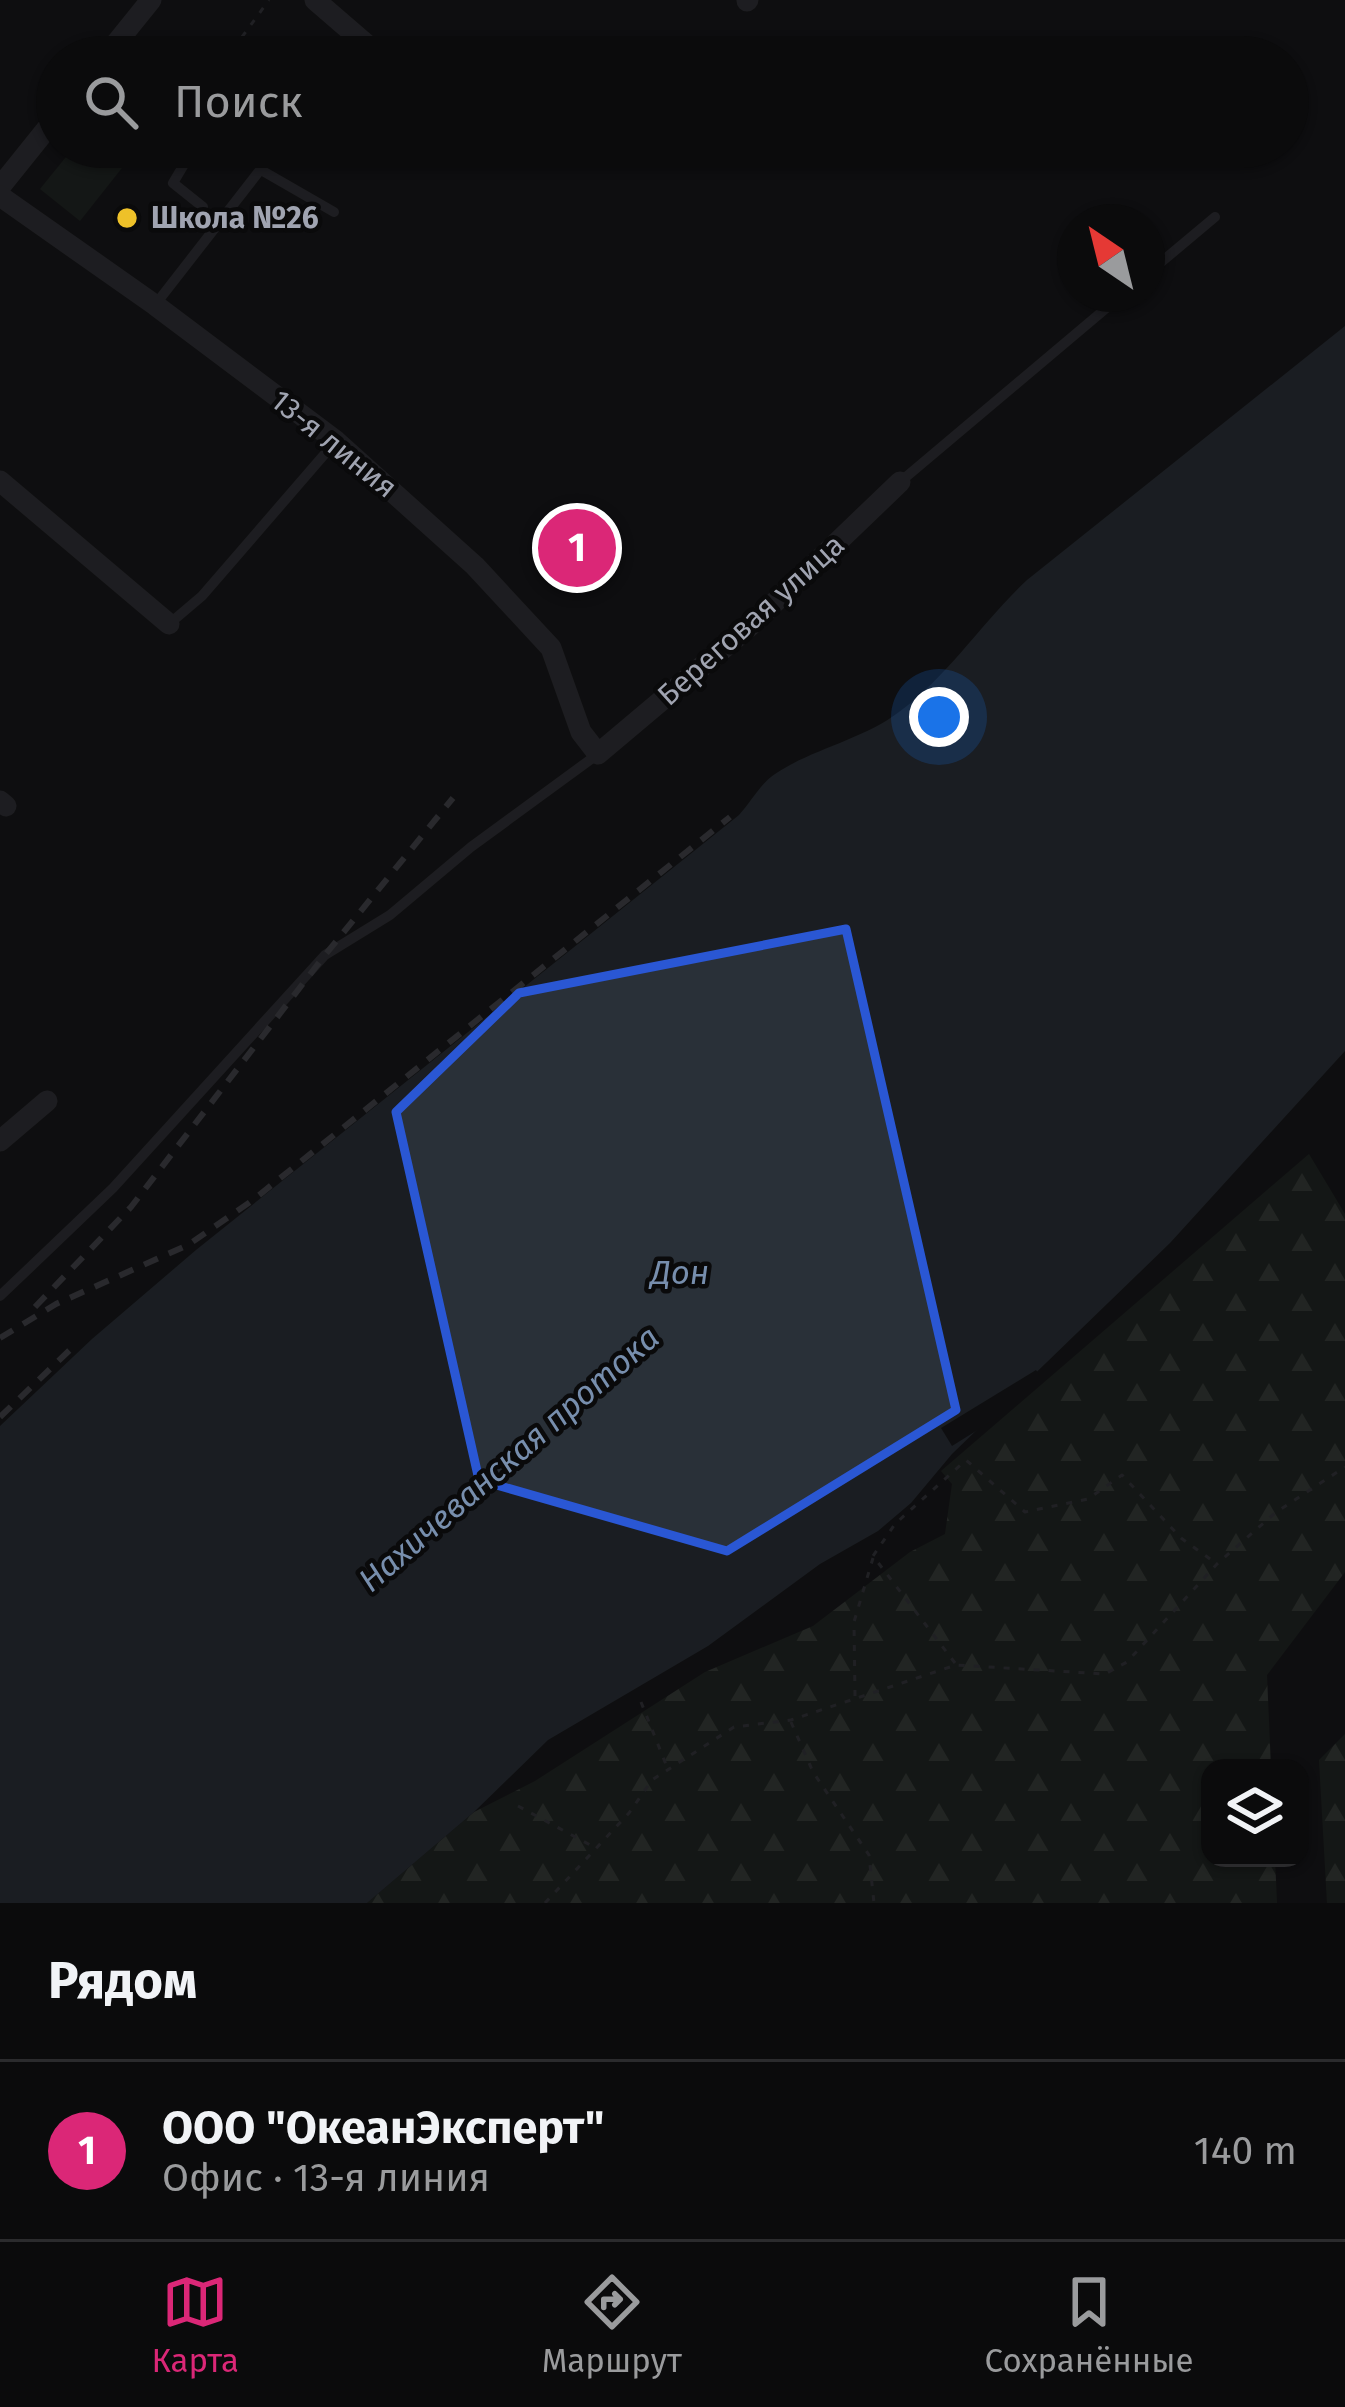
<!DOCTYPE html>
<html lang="ru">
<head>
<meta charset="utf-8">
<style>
	:root { --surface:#0b0b0c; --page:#19191a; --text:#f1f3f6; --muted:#9a9b9d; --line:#2b2b2d; --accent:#db2777 }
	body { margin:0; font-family:"Fira Sans",sans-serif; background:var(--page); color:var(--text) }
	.controls { position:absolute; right:36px; bottom:36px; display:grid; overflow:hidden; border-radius:24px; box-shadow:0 3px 9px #0004 }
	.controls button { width:108px; height:108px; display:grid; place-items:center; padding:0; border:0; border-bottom:3px solid var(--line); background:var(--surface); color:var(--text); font:60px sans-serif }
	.compass { position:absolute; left:1057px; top:204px; width:108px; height:108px; border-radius:50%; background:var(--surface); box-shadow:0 3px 9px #0004; rotate:325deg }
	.you { position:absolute; left:939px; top:717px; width:42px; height:42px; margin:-30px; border:9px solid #fff; border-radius:50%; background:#1a73e8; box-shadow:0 0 0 18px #1a73e833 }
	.badge { display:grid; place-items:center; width:78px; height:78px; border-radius:50%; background:var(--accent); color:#fff; font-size:39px; font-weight:700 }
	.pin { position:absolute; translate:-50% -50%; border:6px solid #fff; box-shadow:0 3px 12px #0006 }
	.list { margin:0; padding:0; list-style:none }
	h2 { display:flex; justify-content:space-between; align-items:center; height:156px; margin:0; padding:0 48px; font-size:51px }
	h2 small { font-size:39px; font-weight:400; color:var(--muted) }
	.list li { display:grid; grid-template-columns:78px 1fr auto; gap:36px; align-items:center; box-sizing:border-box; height:180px; padding:0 48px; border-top:3px solid var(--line) }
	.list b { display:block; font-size:45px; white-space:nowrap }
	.list p { margin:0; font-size:39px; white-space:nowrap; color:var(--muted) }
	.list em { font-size:39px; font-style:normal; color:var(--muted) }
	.icon { flex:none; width:66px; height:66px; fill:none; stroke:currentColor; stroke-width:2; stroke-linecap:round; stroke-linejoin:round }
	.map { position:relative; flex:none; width:1345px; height:1903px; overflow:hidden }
	.search { position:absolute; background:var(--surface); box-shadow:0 3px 9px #0004; left:36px; right:36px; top:36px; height:132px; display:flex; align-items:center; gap:30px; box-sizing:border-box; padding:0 42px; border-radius:66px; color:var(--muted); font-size:45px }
	.sheet { height:336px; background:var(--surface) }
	nav { display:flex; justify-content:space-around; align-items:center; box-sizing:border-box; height:168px; border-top:3px solid var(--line); background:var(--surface); font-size:33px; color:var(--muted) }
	nav a { display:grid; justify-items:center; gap:6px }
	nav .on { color:var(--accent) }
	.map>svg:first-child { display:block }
</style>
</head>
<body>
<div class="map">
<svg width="1345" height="1903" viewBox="0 0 1345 1903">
	<defs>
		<pattern id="forest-firs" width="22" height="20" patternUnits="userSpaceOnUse" patternTransform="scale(3)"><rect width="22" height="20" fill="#1c231d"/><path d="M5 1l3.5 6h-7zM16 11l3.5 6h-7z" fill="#3a403b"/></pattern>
	</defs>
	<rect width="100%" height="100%" fill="#0f0f10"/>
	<g fill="url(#forest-firs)">
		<path d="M1309,1154L1345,1214V1572L1267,1675L1271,1768H1210V1858H1275L1277,1903H367L474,1812L535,1781L705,1672L813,1626L910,1552L945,1534L952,1484L941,1471Z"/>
		<path d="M1345,1734V1903H1327L1319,1760Z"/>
	</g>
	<path fill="#1c231d" d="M74,147H124L133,154L80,221L40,189Z"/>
	<path fill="#293038" d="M1345,326V1051L1170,1243L952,1454L911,1503L878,1531L820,1564L708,1646L548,1740L474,1812L367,1903H0V1426L92,1339L196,1250L739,815C751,802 761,783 775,774C814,748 862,740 899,712C949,675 982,622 1027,580Z"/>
	<path fill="#0f0f10" d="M1036,1370L1040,1376L1000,1416L952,1446L941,1428Z"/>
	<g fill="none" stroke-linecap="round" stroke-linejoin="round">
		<g stroke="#36373c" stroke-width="3" stroke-dasharray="6 9" stroke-linecap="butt">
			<path d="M242,37L269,0"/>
			<path d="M955,1663L873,1556L895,1524L966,1460L1025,1512L1088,1499L1122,1475L1181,1538L1217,1564"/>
			<path d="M855,1696L854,1622L873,1558"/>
			<path d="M641,1702L667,1767"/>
			<path d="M791,1722L813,1772L869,1855L874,1903"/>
			<path d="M518,1806L592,1846"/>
			<path d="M545,1903L629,1813L652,1780L734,1727L791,1720L956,1665L1105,1674L1127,1662L1217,1564L1275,1513L1345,1467"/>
		</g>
		<g stroke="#303035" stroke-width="10">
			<path d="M179,147L189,156L173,183L203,207"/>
			<path d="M261,170L334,212"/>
			<path d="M1147,274L1215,217"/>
			<path d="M155,305L278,147"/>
			<path d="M900,482L1123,294"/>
			<path d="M169,624L202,596L336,441"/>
			<path d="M0,1296L113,1188L325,955L390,915L471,847L598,754"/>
		</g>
		<g stroke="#303035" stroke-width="21">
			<path d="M315,0L381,57"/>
			<path d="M747,1L748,0"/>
			<path d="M105,57L151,0"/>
			<path d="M0,187L57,116"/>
			<path d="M0,196L155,305L336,441L475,566L551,648L581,732L598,754L750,626L900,482"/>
			<path d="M0,481L169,624"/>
			<path d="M0,801L6,806"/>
			<path d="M0,1141L47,1101"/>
		</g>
		<g stroke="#494a50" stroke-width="6" stroke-dasharray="15 12" stroke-linecap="butt">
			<path d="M35,1307L131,1207L325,955L453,798"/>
			<path d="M0,1338L56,1304L188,1245L253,1200L730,817"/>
			<path d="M0,1417L74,1346"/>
		</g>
	</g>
	<path d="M0 0H1345V1903H0ZM846,929L956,1410L727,1551L479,1480L396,1112L519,993Z" fill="#0f0f10" fill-opacity=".55" fill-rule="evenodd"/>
	<path fill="none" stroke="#2a57d4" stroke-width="9" stroke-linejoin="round" d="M846,929L956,1410L727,1551L479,1480L396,1112L519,993Z"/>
	<circle fill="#eec129" stroke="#0a0a0b" stroke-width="4.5" cx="127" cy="218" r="12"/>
	<g text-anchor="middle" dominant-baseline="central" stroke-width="9" stroke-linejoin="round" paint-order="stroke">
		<g font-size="30" font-weight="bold" fill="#a0a4b1" stroke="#0a0a0b" text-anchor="start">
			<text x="151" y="218">Школа №26</text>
		</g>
		<g font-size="30" fill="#a0a4b1" stroke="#0a0a0b">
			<text transform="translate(334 444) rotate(39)">13-я линия</text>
			<text transform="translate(751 620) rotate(-42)">Береговая улица</text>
		</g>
		<g font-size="33" font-style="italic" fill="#778ead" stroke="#0a0a0b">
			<text x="680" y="1273">Дон</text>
			<text transform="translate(509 1459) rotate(-41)">Нахичеванская протока</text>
		</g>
	</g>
</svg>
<div class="controls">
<button><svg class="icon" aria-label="layers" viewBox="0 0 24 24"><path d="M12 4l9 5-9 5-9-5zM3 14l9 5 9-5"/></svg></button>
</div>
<svg class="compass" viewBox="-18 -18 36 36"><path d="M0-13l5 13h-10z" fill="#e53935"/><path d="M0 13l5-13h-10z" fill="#9a9b9d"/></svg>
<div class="you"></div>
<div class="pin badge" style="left:577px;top:548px">1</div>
<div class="search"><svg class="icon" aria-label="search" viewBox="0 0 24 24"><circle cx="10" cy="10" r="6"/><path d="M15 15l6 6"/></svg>Поиск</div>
</div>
<section class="sheet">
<h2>Рядом<small></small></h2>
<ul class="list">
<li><span class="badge">1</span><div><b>ООО &quot;ОкеанЭксперт&quot;</b><p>Офис · 13-я линия</p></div><em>140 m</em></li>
</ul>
</section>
<nav>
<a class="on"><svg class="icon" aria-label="map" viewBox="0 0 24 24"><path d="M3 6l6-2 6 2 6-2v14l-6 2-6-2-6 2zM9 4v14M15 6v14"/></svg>Карта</a>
<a><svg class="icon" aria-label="directions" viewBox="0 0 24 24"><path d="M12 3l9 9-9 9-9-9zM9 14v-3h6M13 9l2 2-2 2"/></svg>Маршрут</a>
<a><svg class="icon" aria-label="saved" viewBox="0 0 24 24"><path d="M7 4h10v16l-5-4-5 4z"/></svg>Сохранённые</a>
</nav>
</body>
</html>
